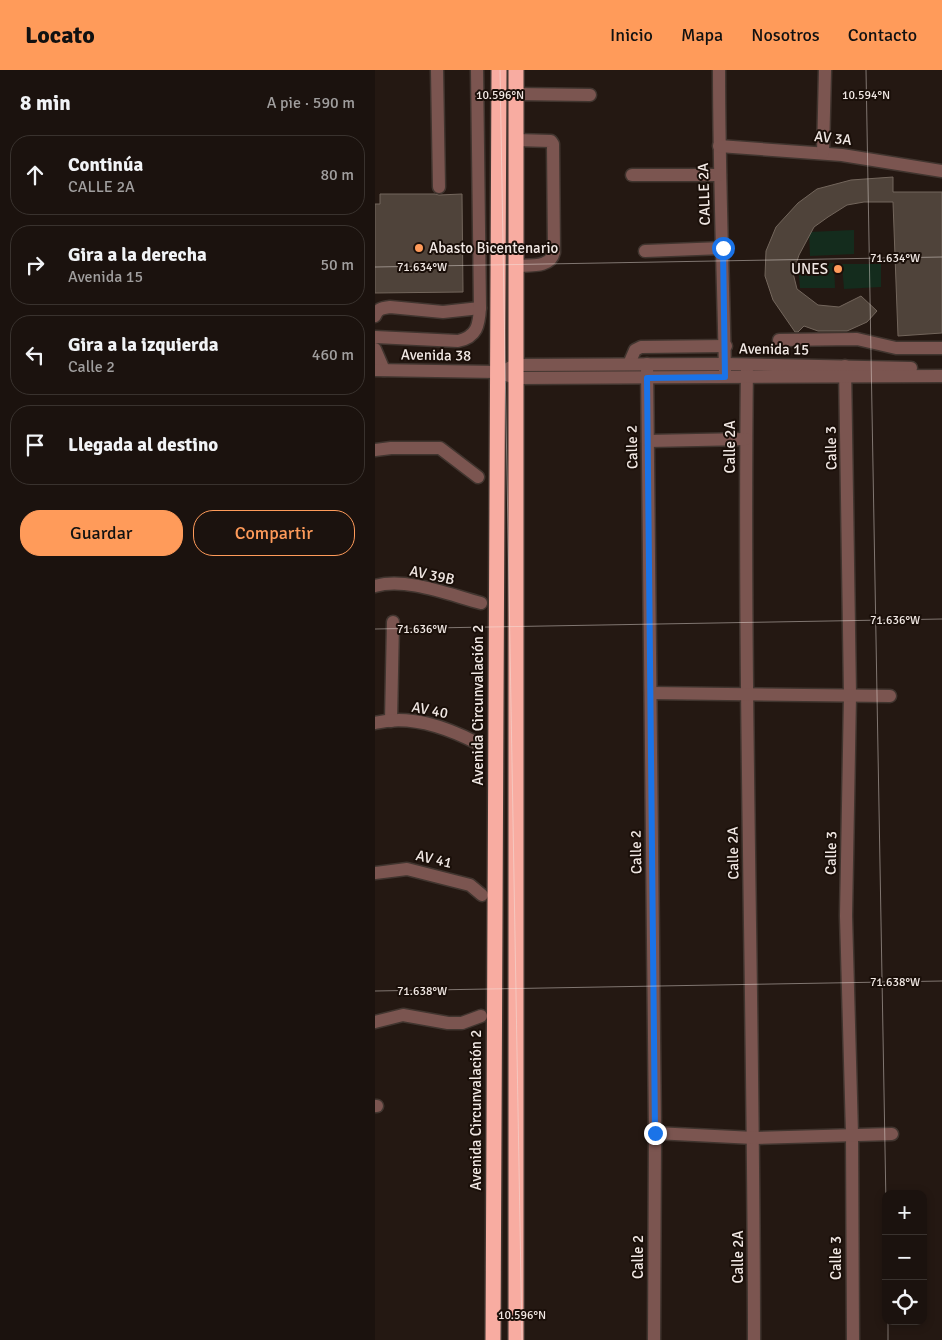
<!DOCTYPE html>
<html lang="es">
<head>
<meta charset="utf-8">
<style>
	:root { --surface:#1b120e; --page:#241b17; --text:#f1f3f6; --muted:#a09e9e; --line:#39322e; --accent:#ff9b5a }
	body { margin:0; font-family:Signika,sans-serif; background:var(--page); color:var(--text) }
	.controls { position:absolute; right:15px; bottom:15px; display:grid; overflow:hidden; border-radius:10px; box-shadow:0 2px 8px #0003 }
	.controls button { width:45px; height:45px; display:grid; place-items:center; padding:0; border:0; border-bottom:1px solid var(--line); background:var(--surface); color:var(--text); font:25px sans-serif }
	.stop { position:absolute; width:15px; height:15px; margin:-11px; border:4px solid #1a73e8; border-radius:50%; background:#fff }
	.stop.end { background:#1a73e8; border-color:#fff; box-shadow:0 1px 5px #0008 }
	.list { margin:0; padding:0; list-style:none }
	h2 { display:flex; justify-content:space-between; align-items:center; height:65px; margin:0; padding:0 20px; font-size:21px }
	h2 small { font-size:16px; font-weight:400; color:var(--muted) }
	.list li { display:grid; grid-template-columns:32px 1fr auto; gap:15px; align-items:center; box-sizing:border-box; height:80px; margin:0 10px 10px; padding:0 10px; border:1px solid var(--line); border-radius:20px }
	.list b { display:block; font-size:19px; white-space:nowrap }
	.list p { margin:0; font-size:16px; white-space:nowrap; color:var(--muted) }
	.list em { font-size:16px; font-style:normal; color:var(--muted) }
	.actions { display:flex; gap:10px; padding:15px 20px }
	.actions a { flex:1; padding:11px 0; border:1px solid var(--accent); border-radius:20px; text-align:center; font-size:18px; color:var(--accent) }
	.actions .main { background:var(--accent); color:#111 }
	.icon { flex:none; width:28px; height:28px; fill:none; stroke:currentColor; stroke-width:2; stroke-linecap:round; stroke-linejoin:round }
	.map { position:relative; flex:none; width:567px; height:1270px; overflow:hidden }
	header { display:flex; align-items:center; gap:30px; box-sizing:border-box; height:70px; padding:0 25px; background:var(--accent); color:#111 }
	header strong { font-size:24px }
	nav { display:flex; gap:28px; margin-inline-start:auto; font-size:18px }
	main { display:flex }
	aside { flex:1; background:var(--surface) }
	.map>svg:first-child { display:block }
</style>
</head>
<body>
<header>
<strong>Locato</strong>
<nav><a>Inicio</a><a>Mapa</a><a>Nosotros</a><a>Contacto</a></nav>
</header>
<main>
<aside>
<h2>8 min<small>A pie · 590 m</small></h2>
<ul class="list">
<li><svg class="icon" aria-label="ahead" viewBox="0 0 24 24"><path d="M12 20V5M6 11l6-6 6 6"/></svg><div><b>Continúa</b><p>CALLE 2A</p></div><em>80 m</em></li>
<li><svg class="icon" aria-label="right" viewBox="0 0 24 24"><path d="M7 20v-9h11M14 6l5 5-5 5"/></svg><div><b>Gira a la derecha</b><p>Avenida 15</p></div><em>50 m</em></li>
<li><svg class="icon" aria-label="left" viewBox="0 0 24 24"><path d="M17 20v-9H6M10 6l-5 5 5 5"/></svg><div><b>Gira a la izquierda</b><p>Calle 2</p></div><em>460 m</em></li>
<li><svg class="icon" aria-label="arrive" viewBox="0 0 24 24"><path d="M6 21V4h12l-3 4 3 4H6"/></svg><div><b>Llegada al destino</b></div></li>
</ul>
<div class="actions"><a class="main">Guardar</a><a>Compartir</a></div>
</aside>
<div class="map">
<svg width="567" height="1270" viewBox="0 0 567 1270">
	<rect width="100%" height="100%" fill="#241812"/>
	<g fill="#142c1d">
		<path d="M479,160V184L435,186L434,162Z"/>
		<path d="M459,193L460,218H425L423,195Z"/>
		<path d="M506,194V217L469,219L467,194Z"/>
	</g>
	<g fill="#4f433a" stroke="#73665c">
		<path d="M518,107V122H567V263L523,266L518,132H489L472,135L453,147L439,157L424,185L418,203L422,219L443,235L464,237L486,226L502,241L492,252L472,261H443L429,256L423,262H420L398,230L390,206L391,181L401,157L423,133L442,119L476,110Z"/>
		<path d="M5,124H60L64,125L87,124L88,222L0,223V134H5Z"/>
	</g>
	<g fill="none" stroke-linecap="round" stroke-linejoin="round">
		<g stroke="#41352f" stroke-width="15">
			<g id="minor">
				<path d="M62,0L64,117"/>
				<path d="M344,0C344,101 348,202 350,302"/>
				<path d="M141,24L215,25"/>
				<path d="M141,70L176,71L178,74L179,182C176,198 155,195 141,196"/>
				<path d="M344,76L467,85L567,101"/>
				<path d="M448,83L450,0"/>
				<path d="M257,105H345"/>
				<path d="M270,181L348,178"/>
				<path d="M0,246C3,238 8,238 15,237L68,242L105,238"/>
				<path d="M0,267L83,271C102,267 104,255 105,238L102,0"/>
				<path d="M404,270L482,269L521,278H567"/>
				<path d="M0,279L9,300"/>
				<path d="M254,294L260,280L266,277L351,276"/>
				<path d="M272,294L280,1063L279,1270"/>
				<path d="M372,295C368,620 379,945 379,1270"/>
				<path d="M470,296L475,625L471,846L477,1064L478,1270"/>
				<path d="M134,298L141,295L350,294L536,298"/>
				<path d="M0,300L122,302L141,308L567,306"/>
				<path d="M273,371L371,369"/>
				<path d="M0,380L16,378H65L103,407"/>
				<path d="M0,516C31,507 75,525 106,533"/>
				<path d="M276,623L515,626"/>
				<path d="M16,651L18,552"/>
				<path d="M0,653C35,644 71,657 102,673"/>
				<path d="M0,803L32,799L95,815L107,825"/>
				<path d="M0,952L28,945L73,953H87L106,946"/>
				<path d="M0,1036H2"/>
				<path d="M280,1063L379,1068L517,1064"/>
			</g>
		</g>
		<g stroke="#41352f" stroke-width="18">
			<g id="highway">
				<path d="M118,1270L124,0"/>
				<path d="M141,1270V0"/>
			</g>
		</g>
		<use href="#minor" stroke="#7b5550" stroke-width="12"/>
		<use href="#highway" stroke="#f8aca1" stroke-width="15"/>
	</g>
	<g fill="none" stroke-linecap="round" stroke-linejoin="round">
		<path stroke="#1a73e8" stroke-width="6" d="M280,1063L272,308L350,307L348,178"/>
	</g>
	<path fill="none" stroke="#f1e8e4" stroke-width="1" stroke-opacity="0.45" d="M125,0L147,1270M491,0L511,1135M0,197L567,187M0,559L567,549M0,921L567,911M513,1251V1270"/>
	<g fill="#ff9b5a" stroke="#1a0f09" stroke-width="2">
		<circle cx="44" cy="178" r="5"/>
		<circle cx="463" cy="199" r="5"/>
	</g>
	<g text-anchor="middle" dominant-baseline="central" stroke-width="4" stroke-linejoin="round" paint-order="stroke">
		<g font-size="15" fill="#f1e8e4" stroke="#1a0f09">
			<text transform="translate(458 68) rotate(6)">AV 3A</text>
			<text transform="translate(329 124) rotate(-92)">CALLE 2A</text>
			<text transform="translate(399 279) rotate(1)">Avenida 15</text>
			<text transform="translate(61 285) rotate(1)">Avenida 38</text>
			<text transform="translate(257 377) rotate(-91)">Calle 2</text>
			<text transform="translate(355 377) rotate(-90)">Calle 2A</text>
			<text transform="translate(456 378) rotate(-91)">Calle 3</text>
			<text transform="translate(57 505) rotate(12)">AV 39B</text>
			<text transform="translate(103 635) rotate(-90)">Avenida Circunvalación 2</text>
			<text transform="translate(55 640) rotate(11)">AV 40</text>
			<text transform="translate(261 782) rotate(-91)">Calle 2</text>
			<text transform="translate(358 783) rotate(-91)">Calle 2A</text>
			<text transform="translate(456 783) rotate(-89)">Calle 3</text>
			<text transform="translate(59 789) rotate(13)">AV 41</text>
			<text transform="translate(101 1040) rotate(-90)">Avenida Circunvalación 2</text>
			<text transform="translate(263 1187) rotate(-90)">Calle 2</text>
			<text transform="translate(363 1187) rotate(-90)">Calle 2A</text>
			<text transform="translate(461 1188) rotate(-90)">Calle 3</text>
		</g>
		<g font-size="15" fill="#f1e8e4" stroke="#1a0f09" text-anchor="start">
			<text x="54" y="178">Abasto Bicentenario</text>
			<text x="453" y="199" text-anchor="end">UNES</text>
		</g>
	</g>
	<g font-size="12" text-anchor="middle" fill="#f1e8e4" stroke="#1a0f09" stroke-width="4" stroke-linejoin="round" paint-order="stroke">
		<text x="125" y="29">10.596°N</text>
		<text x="491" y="29">10.594°N</text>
		<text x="520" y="192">71.634°W</text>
		<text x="47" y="201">71.634°W</text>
		<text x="520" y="554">71.636°W</text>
		<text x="47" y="563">71.636°W</text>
		<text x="520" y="916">71.638°W</text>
		<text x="47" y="925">71.638°W</text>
		<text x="147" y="1249">10.596°N</text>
	</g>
</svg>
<div class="controls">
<button>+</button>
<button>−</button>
<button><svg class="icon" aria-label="locate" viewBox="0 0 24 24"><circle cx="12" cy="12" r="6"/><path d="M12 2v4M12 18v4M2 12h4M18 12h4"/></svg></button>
</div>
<div class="stop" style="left:348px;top:178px"></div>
<div class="stop end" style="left:280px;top:1063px"></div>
</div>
</main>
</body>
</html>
